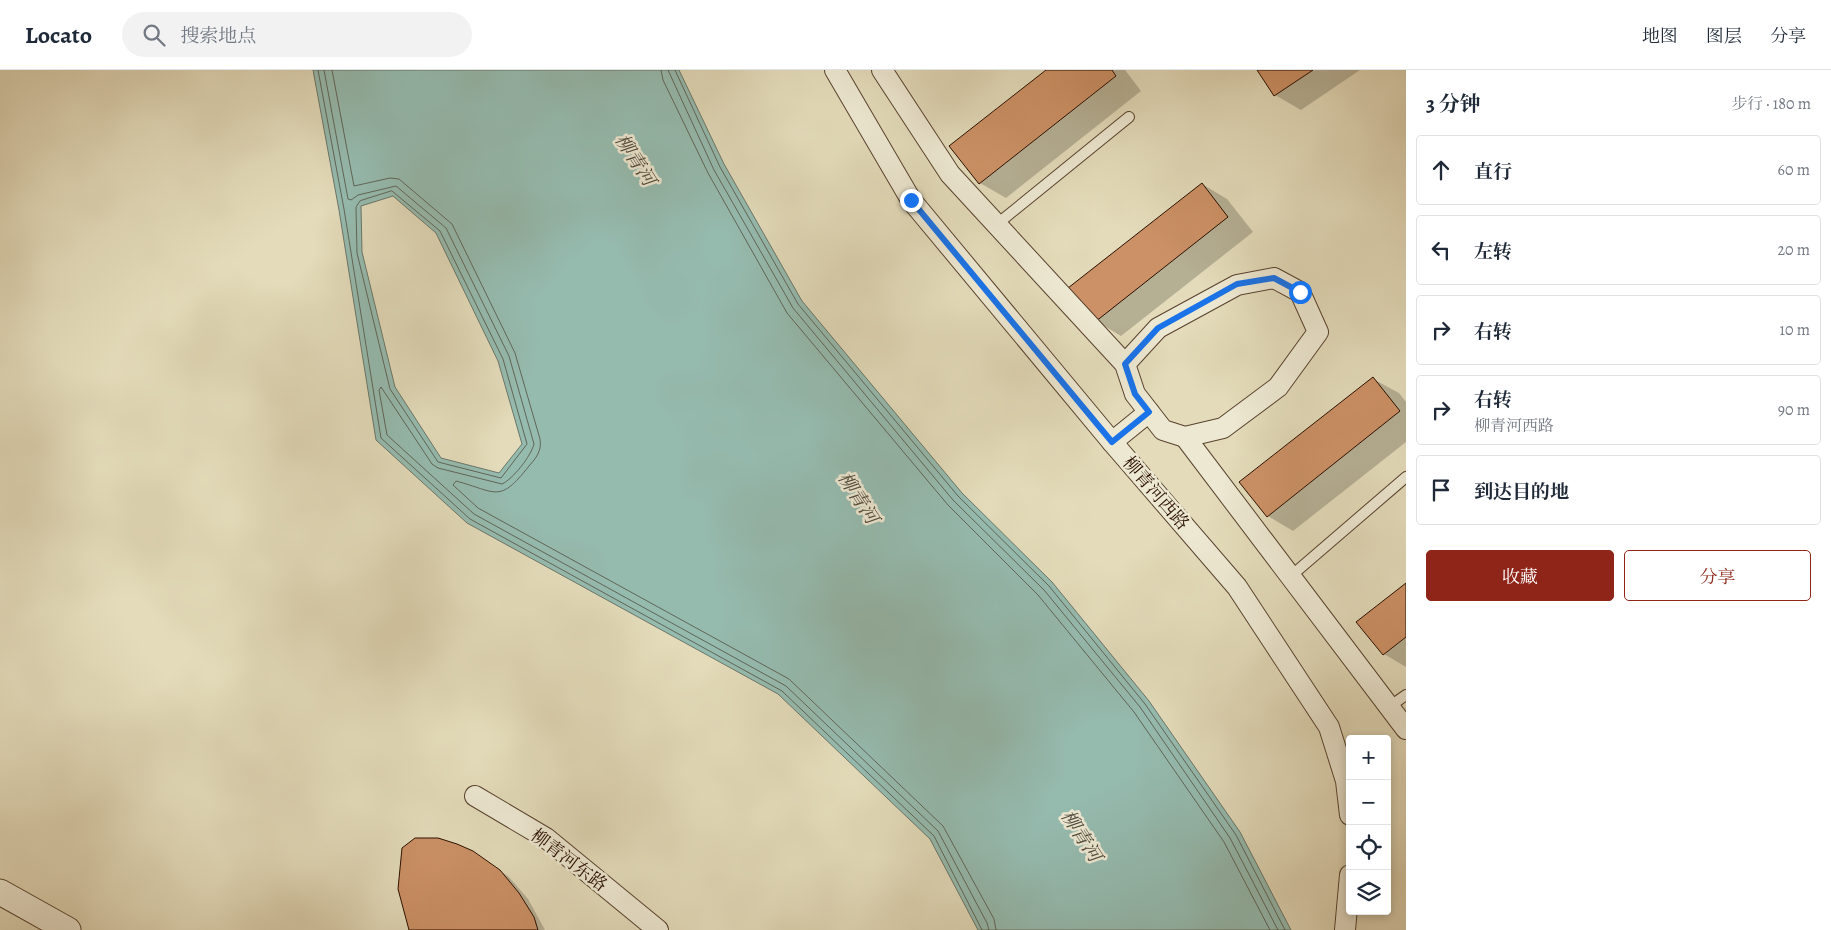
<!DOCTYPE html>
<html lang="zh">
<head>
<meta charset="utf-8">
<style>
	:root { --surface:#fff; --page:#f2f2f3; --text:#1f2937; --muted:#747a83; --line:#e0e1e3; --accent:#8f2418 }
	body { margin:0; font-family:Alegreya,"Noto Serif SC",serif; background:var(--page); color:var(--text) }
	.controls { position:absolute; right:15px; bottom:15px; display:grid; overflow:hidden; border-radius:5px; box-shadow:0 2px 8px #0003 }
	.controls button { width:45px; height:45px; display:grid; place-items:center; padding:0; border:0; border-bottom:1px solid var(--line); background:var(--surface); color:var(--text); font:25px sans-serif }
	.stop { position:absolute; width:15px; height:15px; margin:-11px; border:4px solid #1a73e8; border-radius:50%; background:#fff }
	.stop.end { background:#1a73e8; border-color:#fff; box-shadow:0 1px 5px #0008 }
	.list { margin:0; padding:0; list-style:none }
	h2 { display:flex; justify-content:space-between; align-items:center; height:65px; margin:0; padding:0 20px; font-size:21px }
	h2 small { font-size:16px; font-weight:400; color:var(--muted) }
	.list li { display:grid; grid-template-columns:32px 1fr auto; gap:15px; align-items:center; box-sizing:border-box; height:70px; margin:0 10px 10px; padding:0 10px; border:1px solid var(--line); border-radius:5px }
	.list b { display:block; font-size:19px; white-space:nowrap }
	.list p { margin:0; font-size:16px; white-space:nowrap; color:var(--muted) }
	.list em { font-size:16px; font-style:normal; color:var(--muted) }
	.actions { display:flex; gap:10px; padding:15px 20px }
	.actions a { flex:1; padding:11px 0; border:1px solid var(--accent); border-radius:5px; text-align:center; font-size:18px; color:var(--accent) }
	.actions .main { background:var(--accent); color:#fff }
	.icon { flex:none; width:28px; height:28px; fill:none; stroke:currentColor; stroke-width:2; stroke-linecap:round; stroke-linejoin:round }
	.map { position:relative; flex:none; width:1406px; height:860px; overflow:hidden }
	header { display:flex; align-items:center; gap:30px; box-sizing:border-box; height:70px; padding:0 25px; background:var(--surface); border-bottom:1px solid var(--line) }
	header strong { font-size:24px }
	nav { display:flex; gap:28px; margin-inline-start:auto; font-size:18px }
	.search { width:350px; height:45px; background:var(--page); display:flex; align-items:center; gap:12px; box-sizing:border-box; padding:0 18px; border-radius:28px; color:var(--muted); font-size:19px }
	main { display:flex }
	aside { flex:1; background:var(--surface) }
	.map>svg:first-child { display:block }
</style>
</head>
<body>
<header>
<strong>Locato</strong>
<div class="search"><svg class="icon" aria-label="search" viewBox="0 0 24 24"><circle cx="10" cy="10" r="6"/><path d="M15 15l6 6"/></svg>搜索地点</div>
<nav><a>地图</a><a>图层</a><a>分享</a></nav>
</header>
<main>
<div class="map">
<svg width="1406" height="860" viewBox="0 0 1406 860">
	<rect width="100%" height="100%" fill="#e3dbba"/>
	<filter id="stains"><feTurbulence type="fractalNoise" baseFrequency=".004" numOctaves="4"/><feColorMatrix values="0 0 0 0 .2 0 0 0 0 .09 0 0 0 0 .02 0 0 0 .5 -.17"/></filter>
	<radialGradient id="worn" r=".72"><stop offset=".6" stop-color="#630" stop-opacity="0"/><stop offset="1" stop-color="#630" stop-opacity=".3"/></radialGradient>
	<path fill="#95bbaf" stroke="#6a7669" fill-rule="evenodd" d="M313,0H679L724,94L802,231L962,423L1052,512L1149,631L1240,762L1291,860H978L930,769L778,624L467,453L376,370L339,140ZM393,126L436,163L498,291L522,374L499,403L441,388L395,317L362,182L361,136Z"/>
	<g fill="#0003">
		<path d="M1048,0H1125L1141,21L1006,128L980,113L951,77Z"/>
		<path d="M1258,0H1360L1301,40L1275,25Z"/>
		<path d="M1202,114L1227,129L1253,162L1121,266L1096,251Z"/>
		<path d="M1373,309L1399,323L1406,332V372L1293,461L1268,446Z"/>
		<path d="M1406,514V597L1384,584Z"/>
		<path d="M482,788L509,807L528,829L545,860H411Z"/>
	</g>
	<g fill="none" stroke-linecap="round" stroke-linejoin="round">
		<g stroke="#606558" stroke-width="1">
			<path d="M318,0L344,139L381,368L470,449L782,621L934,766L982,860"/>
			<path d="M324,0L348,129L351,130L358,125L396,116L446,158L509,286L534,374C531,386 513,409 502,414L438,398L432,394L381,317L379,320L387,365L474,444L786,616L938,761L987,853L989,860"/>
			<path d="M332,0L354,116L390,108L399,109L452,154L515,283L540,369C542,381 536,388 529,396C499,434 497,422 456,411L453,415L478,438L789,609L943,756L994,849L996,860"/>
			<path d="M661,0L663,10L708,103L787,243L948,435L1038,525L1134,642L1224,772L1270,860"/>
			<path d="M668,0L714,100L793,238L953,430L1044,520L1140,637L1230,768L1278,860"/>
			<path d="M675,0L720,97L798,234L958,426L1049,516L1145,634L1236,765L1285,860"/>
			<path d="M392,121L440,161L503,289L527,374L501,408L438,392L390,319L357,183L356,137L360,131Z"/>
		</g>
	</g>
	<g fill="#cc9166" stroke="#2a0f00">
		<path d="M1046,0H1112L1116,6L979,114L949,76Z"/>
		<path d="M1257,0H1313L1274,26Z"/>
		<path d="M1202,113L1228,147L1095,252L1068,218Z"/>
		<path d="M1373,307L1400,341L1267,447L1239,412Z"/>
		<path d="M1406,513V567L1383,585L1356,552Z"/>
		<path d="M415,768H438L457,774L473,781L500,800L519,823L534,847L538,860H409L398,819L402,778Z"/>
	</g>
	<g fill="none" stroke-linecap="round" stroke-linejoin="round">
		<g stroke="#58422e" stroke-width="12">
			<g id="service">
				<path d="M996,155L1129,47"/>
				<path d="M1291,506L1406,407"/>
				<path d="M1389,637L1406,625"/>
			</g>
		</g>
		<g stroke="#58422e" stroke-width="22">
			<g id="minor">
				<path d="M835,0L911,130L1112,372L1237,517L1329,657L1346,711L1350,745"/>
				<path d="M882,0L950,104L1125,294L1135,324L1163,360L1185,367L1223,358L1278,317L1318,262L1300,222L1274,208L1237,215L1158,258L1125,294"/>
				<path d="M1185,367L1406,659"/>
				<path d="M1112,372L1149,342"/>
				<path d="M475,726L546,768L658,860"/>
				<path d="M1345,860L1350,805"/>
			</g>
		</g>
		<g stroke="#58422e" stroke-width="27">
			<path id="tertiary" d="M0,822L68,860"/>
		</g>
		<use href="#service" stroke="#ede8d2" stroke-width="10"/>
		<use href="#minor" stroke="#ede8d2" stroke-width="20"/>
		<use href="#tertiary" stroke="#ede8d2" stroke-width="25"/>
	</g>
	<g fill="none" stroke-linecap="round" stroke-linejoin="round">
		<path stroke="#1a73e8" stroke-width="6" d="M911,130L1112,372L1149,342L1135,324L1125,294L1158,258L1237,214L1274,208L1300,222"/>
	</g>
	<g text-anchor="middle" dominant-baseline="central" stroke-width="5" stroke-linejoin="round" paint-order="stroke">
		<g font-size="18" fill="#2a0f00" stroke="#ede8d2">
			<text transform="translate(1156 423) rotate(49)">柳青河西路</text>
			<text transform="translate(569 790) rotate(37)">柳青河东路</text>
		</g>
		<g font-size="19" font-style="italic" fill="#4f4b3d" stroke="#ede8d2">
			<text transform="translate(635 90) rotate(57)">柳青河</text>
			<text transform="translate(858 428) rotate(57)">柳青河</text>
			<text transform="translate(1081 766) rotate(57)">柳青河</text>
		</g>
	</g>
	<rect width="100%" height="100%" filter="url(#stains)"/>
	<rect width="100%" height="100%" fill="url(#worn)"/>
</svg>
<div class="controls">
<button>+</button>
<button>−</button>
<button><svg class="icon" aria-label="locate" viewBox="0 0 24 24"><circle cx="12" cy="12" r="6"/><path d="M12 2v4M12 18v4M2 12h4M18 12h4"/></svg></button>
<button><svg class="icon" aria-label="layers" viewBox="0 0 24 24"><path d="M12 4l9 5-9 5-9-5zM3 14l9 5 9-5"/></svg></button>
</div>
<div class="stop" style="left:1300px;top:222px"></div>
<div class="stop end" style="left:911px;top:130px"></div>
</div>
<aside>
<h2>3 分钟<small>步行 · 180 m</small></h2>
<ul class="list">
<li><svg class="icon" aria-label="ahead" viewBox="0 0 24 24"><path d="M12 20V5M6 11l6-6 6 6"/></svg><div><b>直行</b></div><em>60 m</em></li>
<li><svg class="icon" aria-label="left" viewBox="0 0 24 24"><path d="M17 20v-9H6M10 6l-5 5 5 5"/></svg><div><b>左转</b></div><em>20 m</em></li>
<li><svg class="icon" aria-label="right" viewBox="0 0 24 24"><path d="M7 20v-9h11M14 6l5 5-5 5"/></svg><div><b>右转</b></div><em>10 m</em></li>
<li><svg class="icon" aria-label="right" viewBox="0 0 24 24"><path d="M7 20v-9h11M14 6l5 5-5 5"/></svg><div><b>右转</b><p>柳青河西路</p></div><em>90 m</em></li>
<li><svg class="icon" aria-label="arrive" viewBox="0 0 24 24"><path d="M6 21V4h12l-3 4 3 4H6"/></svg><div><b>到达目的地</b></div></li>
</ul>
<div class="actions"><a class="main">收藏</a><a>分享</a></div>
</aside>
</main>
</body>
</html>
